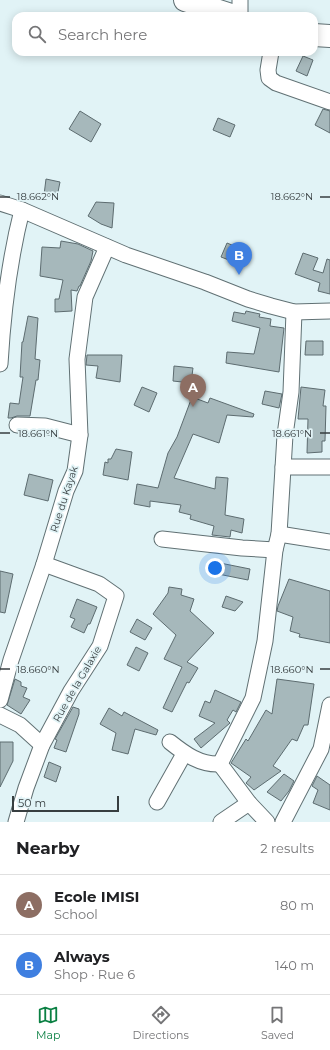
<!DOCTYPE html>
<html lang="en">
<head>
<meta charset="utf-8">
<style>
	:root { --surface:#fff; --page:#f6f6f6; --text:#202124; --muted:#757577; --line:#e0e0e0; --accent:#0b8043 }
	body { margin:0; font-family:Montserrat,sans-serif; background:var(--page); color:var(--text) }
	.scale { position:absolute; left:12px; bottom:10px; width:107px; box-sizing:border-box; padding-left:4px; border:2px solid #373e40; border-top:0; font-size:11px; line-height:14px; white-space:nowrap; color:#373e40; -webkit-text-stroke:3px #e1f3f6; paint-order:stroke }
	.you { position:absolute; left:215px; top:568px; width:14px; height:14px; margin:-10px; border:3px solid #fff; border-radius:50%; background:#1a73e8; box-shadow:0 0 0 6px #1a73e833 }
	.badge { display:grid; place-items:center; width:26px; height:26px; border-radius:50%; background:var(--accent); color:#fff; font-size:13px; font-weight:700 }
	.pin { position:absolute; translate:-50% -33px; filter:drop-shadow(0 1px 2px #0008) }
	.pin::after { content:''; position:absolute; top:21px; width:14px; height:12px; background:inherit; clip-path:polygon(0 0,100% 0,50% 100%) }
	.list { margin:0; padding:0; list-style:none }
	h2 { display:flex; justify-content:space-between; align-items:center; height:52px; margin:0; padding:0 16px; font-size:17px }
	h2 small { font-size:13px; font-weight:400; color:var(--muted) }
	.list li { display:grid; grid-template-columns:26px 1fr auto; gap:12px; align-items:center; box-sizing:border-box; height:60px; padding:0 16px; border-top:1px solid var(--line) }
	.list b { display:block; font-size:15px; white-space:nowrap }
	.list p { margin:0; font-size:13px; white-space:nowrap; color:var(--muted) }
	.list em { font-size:13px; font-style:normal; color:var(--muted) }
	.icon { flex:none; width:22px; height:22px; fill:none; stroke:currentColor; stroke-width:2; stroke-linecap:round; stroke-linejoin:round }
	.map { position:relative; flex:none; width:330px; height:822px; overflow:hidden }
	.search { position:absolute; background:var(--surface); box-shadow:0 2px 10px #0003; left:12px; right:12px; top:12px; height:44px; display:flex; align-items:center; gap:10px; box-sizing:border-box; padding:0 14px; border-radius:12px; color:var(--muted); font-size:15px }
	.sheet { height:172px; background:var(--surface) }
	nav { display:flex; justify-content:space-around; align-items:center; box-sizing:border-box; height:56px; border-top:1px solid var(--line); background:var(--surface); font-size:11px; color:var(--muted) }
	nav a { display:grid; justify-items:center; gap:2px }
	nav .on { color:var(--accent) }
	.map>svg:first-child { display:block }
</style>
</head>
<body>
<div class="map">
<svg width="330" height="822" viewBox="0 0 330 822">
	<rect width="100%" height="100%" fill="#e1f3f6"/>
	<g fill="#a6b8bb" stroke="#5d6c70">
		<path d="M303,56L313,60L307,76L296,71Z"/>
		<path d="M323,109L330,111V133L315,125Z"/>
		<path d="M80,111L101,124L91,142L69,129Z"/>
		<path d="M218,118L235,125L230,137L213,130Z"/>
		<path d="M46,179L60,182L57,197L44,195Z"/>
		<path d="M96,202L114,203L112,228L101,224L88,216Z"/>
		<path d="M61,241L78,244L93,251L91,261L80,286H79L77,291L71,290L72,311L55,312V299H59L63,280L40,276L42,247L60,248Z"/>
		<path d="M227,243L249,252L245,266L221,257Z"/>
		<path d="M303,253L318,258L313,270L323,273L327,259L330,260V294L318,291L320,283L295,274Z"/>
		<path d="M246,311L260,314L259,317L271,319L270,326L284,328L279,372L226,363L227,352L254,354L260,328L232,321L234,312L245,314Z"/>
		<path d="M28,316L38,318L35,359L40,360L38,380H36L30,416H17L11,418H8L10,403L19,404L23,377H20L22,342H23Z"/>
		<path d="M306,341H323V355H305Z"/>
		<path d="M87,355H122L120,382L96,378L98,366L86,365Z"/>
		<path d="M174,366L193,368L191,383L173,381Z"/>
		<path d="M142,387L157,393L149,412L134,405Z"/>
		<path d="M301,387L325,390L323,406H326L325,441H322V452L307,453L308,419H298Z"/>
		<path d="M265,391L282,394L279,408L262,404Z"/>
		<path d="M192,397L208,403L210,398L254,414L253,417L227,415L219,443L193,434L174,478L215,489L216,477L228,478L225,515L244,519L242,533L231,530L230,537L212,535L214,526L190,519L191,515L179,512L181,505L150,501V507L134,504L137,484L158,488L168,453L177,437Z"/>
		<path d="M116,449L132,452L128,480L103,475L105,462L108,463V459H111Z"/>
		<path d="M29,474L53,480L48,501L24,495Z"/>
		<path d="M220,563L250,569L248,580L218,574Z"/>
		<path d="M0,571L13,574L5,613L0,612Z"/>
		<path d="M289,579L330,591V643L299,637L300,634L290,631L293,617L277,611L278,606Z"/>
		<path d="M169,587L182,589L181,595L194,599L190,611L214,633L187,662L198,668L189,683L187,682L172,712L163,708L182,667L164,659L176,635L153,614L168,593Z"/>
		<path d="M226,596L243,602L235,611L222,607Z"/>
		<path d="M77,599L97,607L90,624H88L84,633L71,627L75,619L70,617Z"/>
		<path d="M137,619L152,628L145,640L130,632Z"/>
		<path d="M136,647L148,653L139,671L127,665Z"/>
		<path d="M15,679L21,682V686L27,688L23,697L30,700L21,714L7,705Z"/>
		<path d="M277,679L314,684L308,725H304L297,741L292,739L273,766L281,771L254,790L246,783L251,777L231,763L246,739L248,741L266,710L272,714Z"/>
		<path d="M215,690L241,702L236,712L233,710L227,720L230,723L201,748L194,739L215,723L199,716L205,701L210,703Z"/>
		<path d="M73,707L79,709V714L66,752L54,748L57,740L55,739Z"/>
		<path d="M109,708L122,716L124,712L158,730L156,735L135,729L128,754L112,750L116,733L100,724Z"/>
		<path d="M0,742H13V761L0,787Z"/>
		<path d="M49,762L61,767L56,782L44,777Z"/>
		<path d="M284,774L294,781L289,791L281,801L267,792Z"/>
		<path d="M317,776L330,785V810L313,803L318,790L312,786Z"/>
	</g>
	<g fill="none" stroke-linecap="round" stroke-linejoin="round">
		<g stroke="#617174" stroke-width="17">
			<g id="street">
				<path d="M240,16V0"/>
				<path d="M271,52L268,70L269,78L276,83L330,102"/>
				<path d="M0,203L22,210L126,255L205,282L248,299L271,306L294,312L330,311"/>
				<path d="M0,364C3,313 9,261 22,210"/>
				<path d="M17,425L45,426L80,435"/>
				<path d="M283,467H330"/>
				<path d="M279,534L330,542"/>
				<path d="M162,539L242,548L275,550"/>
				<path d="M0,700L11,660L44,564L66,491L75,471L80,435L77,359L85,297L107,247"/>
				<path d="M0,715L20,725L42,745"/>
				<path d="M170,742C185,754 200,765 220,764"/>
				<path d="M157,802L184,754"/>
				<path d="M16,822L26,788L42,745L71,691L100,646L116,596L99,584L44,564"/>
				<path d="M221,822L249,803"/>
				<path d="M267,822L249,803L220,764L253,698L265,641L275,550L279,534L285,435L291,392L294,312"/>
				<path d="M283,822L321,749L330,705"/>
			</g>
		</g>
		<g stroke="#617174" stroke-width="24">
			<g id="secondary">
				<path d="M185,0L234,16"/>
				<path d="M314,35L330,36"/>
			</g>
		</g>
		<use href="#street" stroke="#fff" stroke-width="15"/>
		<use href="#secondary" stroke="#fff" stroke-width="22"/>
	</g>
	<path fill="none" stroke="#373e40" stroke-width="1.5" d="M0,197H10M320,197H330M0,433H10M320,433H330M0,669H10M320,669H330"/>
	<g text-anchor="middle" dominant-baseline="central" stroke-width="3.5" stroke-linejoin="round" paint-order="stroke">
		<g font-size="10" fill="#373e40" stroke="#e1f3f6">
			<text transform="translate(64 499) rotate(-72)">Rue du Kayak</text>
			<text transform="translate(77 684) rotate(-60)">Rue de la Galaxie</text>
		</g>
	</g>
	<g font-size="10" text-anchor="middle" fill="#373e40" stroke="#e1f3f6" stroke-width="3.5" stroke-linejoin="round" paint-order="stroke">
		<text x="38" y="200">18.662°N</text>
		<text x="292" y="200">18.662°N</text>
		<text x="38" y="437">18.661°N</text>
		<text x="292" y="437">18.661°N</text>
		<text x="38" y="673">18.660°N</text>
		<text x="292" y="673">18.660°N</text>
	</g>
</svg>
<div class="scale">50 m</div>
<div class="you"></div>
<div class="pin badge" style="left:193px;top:407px;background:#8d6e63">A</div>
<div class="pin badge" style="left:239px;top:275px;background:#3f7fe0">B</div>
<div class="search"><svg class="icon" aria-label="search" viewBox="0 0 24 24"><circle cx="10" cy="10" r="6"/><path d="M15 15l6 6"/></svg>Search here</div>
</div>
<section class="sheet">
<h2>Nearby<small>2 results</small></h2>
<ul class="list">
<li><span class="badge" style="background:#8d6e63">A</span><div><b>Ecole IMISI</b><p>School</p></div><em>80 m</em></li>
<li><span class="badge" style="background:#3f7fe0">B</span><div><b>Always</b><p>Shop · Rue 6</p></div><em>140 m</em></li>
</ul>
</section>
<nav>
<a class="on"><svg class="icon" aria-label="map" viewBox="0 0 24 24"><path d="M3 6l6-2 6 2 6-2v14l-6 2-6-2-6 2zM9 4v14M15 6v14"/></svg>Map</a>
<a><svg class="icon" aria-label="directions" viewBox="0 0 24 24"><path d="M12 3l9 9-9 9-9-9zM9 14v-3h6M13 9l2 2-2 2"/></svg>Directions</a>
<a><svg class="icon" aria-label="saved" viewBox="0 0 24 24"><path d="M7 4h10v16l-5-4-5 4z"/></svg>Saved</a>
</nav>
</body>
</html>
